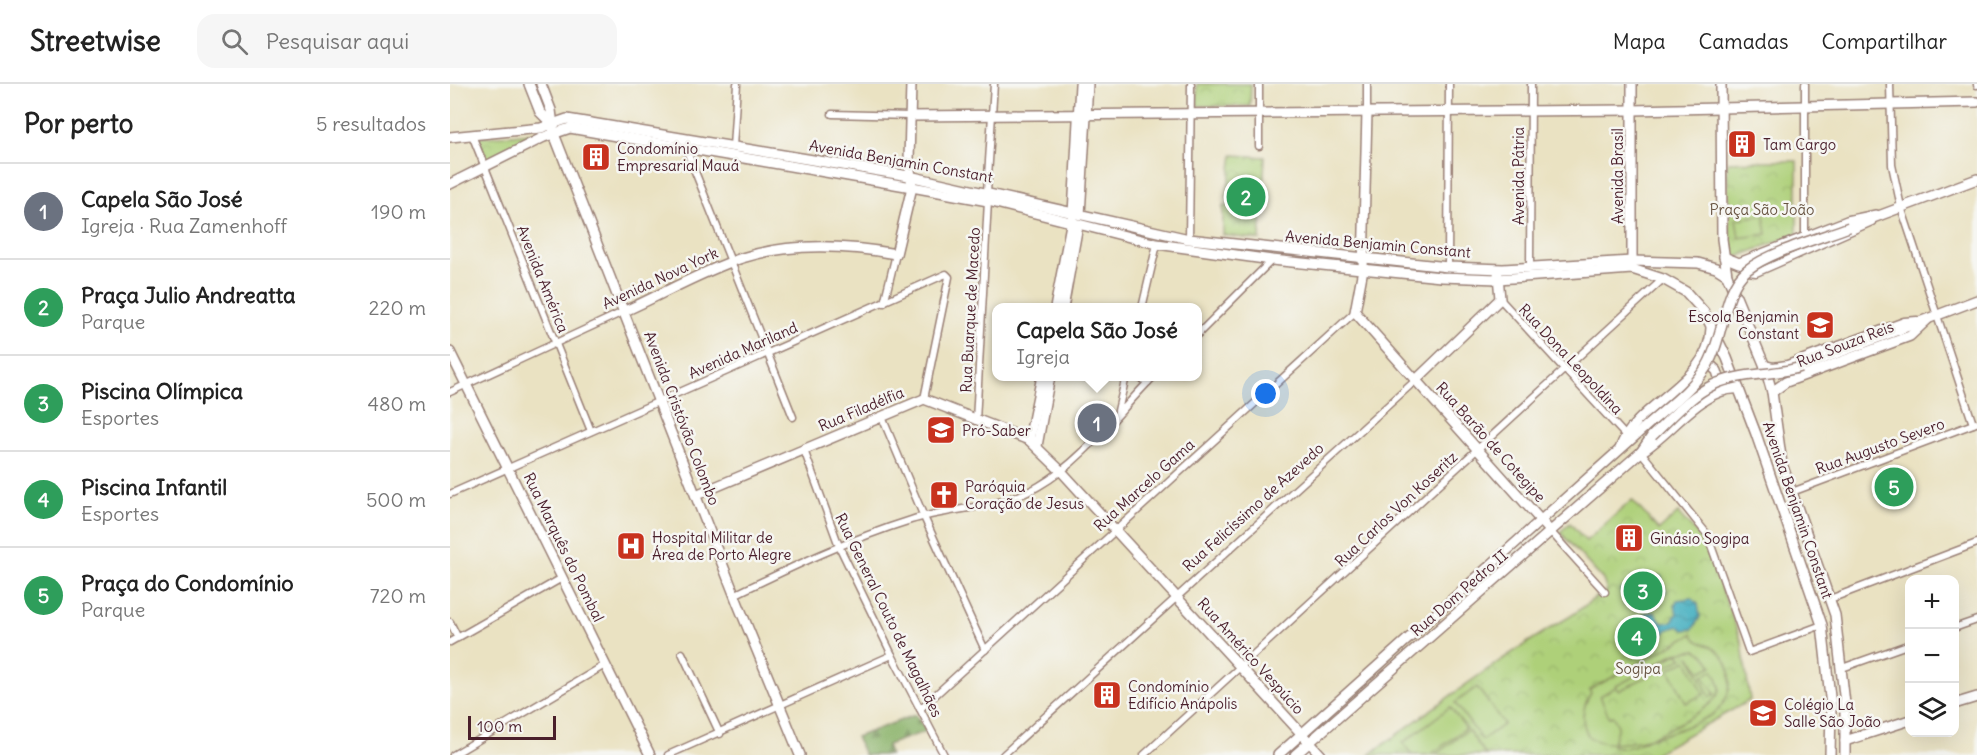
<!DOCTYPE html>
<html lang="pt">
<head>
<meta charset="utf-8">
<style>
	:root { --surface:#fff; --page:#f6f6f6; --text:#222; --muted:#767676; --line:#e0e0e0; --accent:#c8321e }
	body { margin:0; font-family:Delius,sans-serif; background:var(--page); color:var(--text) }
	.controls { position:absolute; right:18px; bottom:18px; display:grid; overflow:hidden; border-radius:12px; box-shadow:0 6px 24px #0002 }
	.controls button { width:54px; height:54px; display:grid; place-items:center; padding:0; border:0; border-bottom:2px solid var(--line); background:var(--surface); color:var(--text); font:30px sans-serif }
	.scale { position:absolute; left:18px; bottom:15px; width:88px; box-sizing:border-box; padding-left:6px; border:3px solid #4a1f2b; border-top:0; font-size:16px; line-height:21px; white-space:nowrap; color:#4a1f2b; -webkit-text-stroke:4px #f6f6f2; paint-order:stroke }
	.you { position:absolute; left:816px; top:310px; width:21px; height:21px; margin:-15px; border:4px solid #fff; border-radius:50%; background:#1a73e8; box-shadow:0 0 0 9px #1a73e833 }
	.badge { display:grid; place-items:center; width:39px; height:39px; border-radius:50%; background:var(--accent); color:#fff; font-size:20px; font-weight:700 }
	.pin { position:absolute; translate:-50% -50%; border:3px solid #fff; box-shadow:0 2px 6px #0006 }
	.popup { position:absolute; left:542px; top:219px; width:210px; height:78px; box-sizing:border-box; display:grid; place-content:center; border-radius:12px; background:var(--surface); filter:drop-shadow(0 2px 4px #0005); font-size:20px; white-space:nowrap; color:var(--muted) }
	.popup b { font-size:22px; color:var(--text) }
	.popup::after { content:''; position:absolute; left:50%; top:100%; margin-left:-12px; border:12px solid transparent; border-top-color:var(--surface) }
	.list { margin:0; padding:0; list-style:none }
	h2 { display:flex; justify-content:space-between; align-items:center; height:78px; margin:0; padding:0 24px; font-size:26px }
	h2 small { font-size:20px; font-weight:400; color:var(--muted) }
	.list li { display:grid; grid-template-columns:39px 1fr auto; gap:18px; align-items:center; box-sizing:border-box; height:96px; padding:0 24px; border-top:2px solid var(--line) }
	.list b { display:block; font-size:22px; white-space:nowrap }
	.list p { margin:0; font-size:20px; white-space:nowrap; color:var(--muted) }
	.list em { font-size:20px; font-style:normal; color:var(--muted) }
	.icon { flex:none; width:33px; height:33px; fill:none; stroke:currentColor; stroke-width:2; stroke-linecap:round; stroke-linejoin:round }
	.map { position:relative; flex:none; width:1527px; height:671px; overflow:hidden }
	header { display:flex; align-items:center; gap:36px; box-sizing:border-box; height:84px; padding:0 30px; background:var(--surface); border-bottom:2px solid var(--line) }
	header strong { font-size:28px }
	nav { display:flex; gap:33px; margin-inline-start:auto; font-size:21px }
	.search { width:420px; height:54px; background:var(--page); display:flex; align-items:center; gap:15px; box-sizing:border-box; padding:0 21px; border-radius:18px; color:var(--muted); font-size:22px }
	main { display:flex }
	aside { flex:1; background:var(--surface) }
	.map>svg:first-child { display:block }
</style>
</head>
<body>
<header>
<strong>Streetwise</strong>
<div class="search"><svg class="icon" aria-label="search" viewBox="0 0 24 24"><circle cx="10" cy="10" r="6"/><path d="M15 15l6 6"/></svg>Pesquisar aqui</div>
<nav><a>Mapa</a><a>Camadas</a><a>Compartilhar</a></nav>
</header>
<main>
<aside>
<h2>Por perto<small>5 resultados</small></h2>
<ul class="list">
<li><span class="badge" style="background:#6b7280">1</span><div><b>Capela São José</b><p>Igreja · Rua Zamenhoff</p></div><em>190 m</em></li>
<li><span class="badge" style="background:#2e9e5b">2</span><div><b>Praça Julio Andreatta</b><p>Parque</p></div><em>220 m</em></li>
<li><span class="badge" style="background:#2e9e5b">3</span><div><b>Piscina Olímpica</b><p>Esportes</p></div><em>480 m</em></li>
<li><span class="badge" style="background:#2e9e5b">4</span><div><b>Piscina Infantil</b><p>Esportes</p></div><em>500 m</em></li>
<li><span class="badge" style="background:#2e9e5b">5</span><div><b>Praça do Condomínio</b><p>Parque</p></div><em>720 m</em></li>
</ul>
</aside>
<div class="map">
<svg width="1527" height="671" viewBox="0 0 1527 671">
	<defs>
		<pattern id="forest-firs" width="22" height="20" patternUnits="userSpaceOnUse" patternTransform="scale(1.5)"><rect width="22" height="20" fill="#8ab269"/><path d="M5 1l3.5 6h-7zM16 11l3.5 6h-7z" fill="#739057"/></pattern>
		<pattern id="park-crowns" width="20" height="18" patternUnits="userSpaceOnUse" patternTransform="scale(1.5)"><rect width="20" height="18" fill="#aed079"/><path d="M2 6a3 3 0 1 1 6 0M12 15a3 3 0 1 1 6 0" fill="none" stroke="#97b269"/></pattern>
		<pattern id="water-waves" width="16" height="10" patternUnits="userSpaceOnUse" patternTransform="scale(1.5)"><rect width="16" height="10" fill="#40adbf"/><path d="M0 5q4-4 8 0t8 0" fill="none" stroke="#388c9b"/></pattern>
	</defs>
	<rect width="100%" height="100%" fill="#f6f6f2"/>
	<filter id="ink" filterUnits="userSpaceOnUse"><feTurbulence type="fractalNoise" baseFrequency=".0167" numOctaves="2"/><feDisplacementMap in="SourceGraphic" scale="12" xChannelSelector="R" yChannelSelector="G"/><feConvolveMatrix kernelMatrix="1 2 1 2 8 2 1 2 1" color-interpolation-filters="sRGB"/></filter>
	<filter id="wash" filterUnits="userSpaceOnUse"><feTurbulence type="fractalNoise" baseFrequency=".008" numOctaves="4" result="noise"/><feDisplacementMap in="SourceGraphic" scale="24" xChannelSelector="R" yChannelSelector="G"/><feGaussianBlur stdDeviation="1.35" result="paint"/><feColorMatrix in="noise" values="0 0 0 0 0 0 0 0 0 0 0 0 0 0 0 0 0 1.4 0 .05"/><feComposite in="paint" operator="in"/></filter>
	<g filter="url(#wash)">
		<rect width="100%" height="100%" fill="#eae2c2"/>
		<path fill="url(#forest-firs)" stroke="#6a684a" stroke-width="1.5" d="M465,631L477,647L437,661L440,671H414L406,653Z"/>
		<g fill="url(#park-crowns)" stroke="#7c7852" stroke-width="1.5">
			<path d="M747,0H801L800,22H747Z"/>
			<path d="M83,49H87L37,76L27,54Z"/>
			<path d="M783,71L815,73L810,156L773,151V122L779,123L780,114L777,113Z"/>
			<path d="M1316,77H1347V150L1287,173L1281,169L1277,78Z"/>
			<path d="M1182,416L1209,446L1228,429L1253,456L1292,559L1300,616L1202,671H919C985,623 1049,574 1119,533C1132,525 1142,514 1157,507L1153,496L1110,448L1120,439L1136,457Z"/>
		</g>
		<g fill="#aed079" stroke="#7c7852" stroke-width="1.5" fill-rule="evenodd">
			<path d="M1314,131L1317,150L1289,154L1286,135Z"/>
			<path d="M1242,550C1247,560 1256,559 1265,565C1288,583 1283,615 1262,631C1231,647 1164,671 1139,653C1130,638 1132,623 1141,609L1139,606ZM1246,566L1255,571L1262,582L1251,588L1240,572L1260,613L1265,610L1253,592L1263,586C1266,592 1270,598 1270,604C1269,625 1204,651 1186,661L1175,664L1162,662L1168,642L1163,632L1159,633L1150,612L1225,569Z"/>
			<path d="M1229,569L1232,574L1169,607L1166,602Z"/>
			<path d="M1237,576L1254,610L1236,619L1219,585Z"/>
			<path d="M1027,603L1054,640L1032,656L1005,619Z"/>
			<path d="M1000,623L1016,644L980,671H962L953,659Z"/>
			<path d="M1018,646L1036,671H985Z"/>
		</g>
		<g fill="url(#water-waves)" stroke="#456675" stroke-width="1.5">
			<path d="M1211,492L1216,508L1175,521L1170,505Z"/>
			<path d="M1241,514L1248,520L1250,533L1243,545L1234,546L1228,542L1217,546L1214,550L1203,552L1192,548L1190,537L1195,529L1205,528L1212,539L1221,538L1227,530L1225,521L1227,516Z"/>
		</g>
	</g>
	<g filter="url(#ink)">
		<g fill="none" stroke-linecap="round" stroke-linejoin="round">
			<g stroke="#9a8076" stroke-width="9">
				<g id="street">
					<path d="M809,0V62"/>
					<path d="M1355,0V153"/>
					<path d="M1440,0L1442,81L1451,123L1523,340"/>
					<path d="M1527,0V1"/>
					<path d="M917,28V0"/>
					<path d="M382,30L460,32"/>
					<path d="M22,51L141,347"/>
					<path d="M283,63L287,0"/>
					<path d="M236,65L343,333"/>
					<path d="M537,108L544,0"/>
					<path d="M739,155L741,0"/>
					<path d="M1289,179L1298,188L1306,189L1422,138"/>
					<path d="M998,183L999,0"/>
					<path d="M1080,184L1081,0"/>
					<path d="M1050,215L1175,351"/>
					<path d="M434,219L446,170"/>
					<path d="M692,224L707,160"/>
					<path d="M748,250L822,176"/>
					<path d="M1314,280L1323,282L1337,280L1454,237L1467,236"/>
					<path d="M685,292L698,298"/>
					<path d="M0,308L175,227"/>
					<path d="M667,331L676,292"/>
					<path d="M432,333L474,433L535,566"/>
					<path d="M526,337L538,117"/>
					<path d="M354,366L389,462L442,571L494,671"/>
					<path d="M1191,368L1257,450L1299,568L1372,541"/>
					<path d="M1342,408L1526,339"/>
					<path d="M0,410L496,190L499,193L474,315"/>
					<path d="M1101,448L1155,508"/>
					<path d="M284,511C342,483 400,455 461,436C502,423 551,425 589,402C634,376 667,329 704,292"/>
					<path d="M1380,515L1527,459"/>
					<path d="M0,538L8,554"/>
					<path d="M1504,544L1527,536"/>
					<path d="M0,558L112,494"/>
					<path d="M232,569L270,650"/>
					<path d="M1392,584L1460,560"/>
					<path d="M470,625L905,228"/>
					<path d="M3,671L155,581"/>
					<path d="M218,671L442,571"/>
					<path d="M553,671L966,296"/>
					<path d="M694,671L1213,195"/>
				</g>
			</g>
			<g stroke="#9a8076" stroke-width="12">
				<g id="secondary">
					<path d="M79,0L90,28L102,40"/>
					<path d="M91,0L101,26L104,50L288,520L350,671"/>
					<path d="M1271,0L1272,155L1277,191L1314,280L1322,308L1332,380L1385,531L1395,620V671"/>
					<path d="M917,28L913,185L905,228L1101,448"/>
					<path d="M460,32L1182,26L1527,18"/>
					<path d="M0,53L91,44L117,35L459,92L739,155L998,183L1053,185L1182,177L1248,179L1266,184L1277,191"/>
					<path d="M0,100L94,53L120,44L462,103L538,117L707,160L822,176L991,193L1048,195L1182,185L1213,195L1236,208L1254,228L1277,274L1306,350L1372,541L1381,622L1380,671"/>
					<path d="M630,131L638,0"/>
					<path d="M1274,173L1289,179L1397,137L1426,131"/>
					<path d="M1182,183V0"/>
					<path d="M605,224L623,130L630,0"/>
					<path d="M613,224L628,141"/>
					<path d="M175,227C213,210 252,187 292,174C342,158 395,161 446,170L462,103L459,76L461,0"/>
					<path d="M0,268L200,671"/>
					<path d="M1254,275L1267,287L1272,303"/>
					<path d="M966,296L1050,215L1048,191"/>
					<path d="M1322,308L1336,298L1460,252L1477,236"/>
					<path d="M579,356L592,292"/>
					<path d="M587,362L600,292"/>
					<path d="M1170,365C1186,317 1260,301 1261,244"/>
					<path d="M1191,368C1221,350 1253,302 1289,305"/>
					<path d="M246,411L474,315L579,356L612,388L871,671"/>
					<path d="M1504,620L1527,613"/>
					<path d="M1395,657L1460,636"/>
				</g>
			</g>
			<g stroke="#9a8076" stroke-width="12">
				<g id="primary">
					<path d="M1399,143L1527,95"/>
					<path d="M1351,283L1527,216"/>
					<path d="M828,671L1194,344"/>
					<path d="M845,671L1191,368L1202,352"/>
				</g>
			</g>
			<use href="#street" stroke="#fff" stroke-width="6"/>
			<use href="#secondary" stroke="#fff" stroke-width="9"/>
			<use href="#primary" stroke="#fff" stroke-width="9"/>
			<g stroke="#9a8076" stroke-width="12" stroke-linecap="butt">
				<g id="primary-bridge">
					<path d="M1194,344C1215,325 1242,306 1257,282C1274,254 1273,205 1297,186C1320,168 1370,154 1399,143"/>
					<path d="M1202,352C1221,334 1240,312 1263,301C1290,288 1323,292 1351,283"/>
				</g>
			</g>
			<use href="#primary-bridge" stroke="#fff" stroke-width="9"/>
		</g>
	</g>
	<defs>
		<g id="building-square" transform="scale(1.5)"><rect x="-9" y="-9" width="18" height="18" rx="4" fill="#c8321e" stroke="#f6f6f2"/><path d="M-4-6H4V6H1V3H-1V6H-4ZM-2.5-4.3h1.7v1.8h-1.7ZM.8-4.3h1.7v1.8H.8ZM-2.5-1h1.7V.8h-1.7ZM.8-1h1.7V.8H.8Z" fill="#fff"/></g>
		<g id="school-square" transform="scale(1.5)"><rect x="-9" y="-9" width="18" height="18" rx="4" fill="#c8321e" stroke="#f6f6f2"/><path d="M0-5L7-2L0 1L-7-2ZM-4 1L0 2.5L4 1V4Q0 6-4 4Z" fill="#fff"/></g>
		<g id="church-square" transform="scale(1.5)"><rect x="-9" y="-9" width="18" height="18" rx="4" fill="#c8321e" stroke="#f6f6f2"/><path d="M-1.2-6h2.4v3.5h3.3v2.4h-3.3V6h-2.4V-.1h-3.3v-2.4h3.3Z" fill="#fff"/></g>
		<g id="hospital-square" transform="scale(1.5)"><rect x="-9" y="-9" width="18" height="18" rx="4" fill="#c8321e" stroke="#f6f6f2"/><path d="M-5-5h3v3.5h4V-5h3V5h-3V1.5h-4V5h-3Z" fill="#fff"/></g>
	</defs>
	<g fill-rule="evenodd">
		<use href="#building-square" x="1292" y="60"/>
		<use href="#building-square" x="146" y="73"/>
		<use href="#school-square" x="1370" y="241"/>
		<use href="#school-square" x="491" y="346"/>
		<use href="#church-square" x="494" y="411"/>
		<use href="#building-square" x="1179" y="454"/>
		<use href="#hospital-square" x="181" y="462"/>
		<use href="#building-square" x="657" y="611"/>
		<use href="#school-square" x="1313" y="629"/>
	</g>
	<g text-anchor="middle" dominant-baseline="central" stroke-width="5" stroke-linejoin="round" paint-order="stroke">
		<g font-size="15" fill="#4a1f2b" stroke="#f6f6f2" text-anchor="start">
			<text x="1313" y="60">Tam Cargo</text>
			<text x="167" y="64">Condomínio<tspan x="167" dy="17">Empresarial Mauá</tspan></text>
			<text x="1349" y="232" text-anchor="end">Escola Benjamin<tspan x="1349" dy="17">Constant</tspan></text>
			<text x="512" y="346">Pró-Saber</text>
			<text x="515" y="402">Paróquia<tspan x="515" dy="17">Coração de Jesus</tspan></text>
			<text x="202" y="453">Hospital Militar de<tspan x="202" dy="17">Área de Porto Alegre</tspan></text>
			<text x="1200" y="454">Ginásio Sogipa</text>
			<text x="678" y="602">Condomínio<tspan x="678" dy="17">Edifício Anápolis</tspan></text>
			<text x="1334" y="620">Colégio La<tspan x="1334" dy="17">Salle São João</tspan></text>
		</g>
		<g font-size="15" fill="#4a1f2b" stroke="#f6f6f2">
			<text transform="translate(451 77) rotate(10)">Avenida Benjamin Constant</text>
			<text transform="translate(1068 92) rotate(-90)">Avenida Pátria</text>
			<text transform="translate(1167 92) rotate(-90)">Avenida Brasil</text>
			<text transform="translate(928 160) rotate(5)">Avenida Benjamin Constant</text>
			<text transform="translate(210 194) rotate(-25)">Avenida Nova York</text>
			<text transform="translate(93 195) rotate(68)">Avenida América</text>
			<text transform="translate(520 226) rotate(-87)">Rua Buarque de Macedo</text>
			<text transform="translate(1395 260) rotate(-21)">Rua Souza Reis</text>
			<text transform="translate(293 266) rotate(-24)">Avenida Mariland</text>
			<text transform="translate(1121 275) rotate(47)">Rua Dona Leopoldina</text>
			<text transform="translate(411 325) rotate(-23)">Rua Filadélfia</text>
			<text transform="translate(232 334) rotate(69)">Avenida Cristóvão Colombo</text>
			<text transform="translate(1041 358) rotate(48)">Rua Barão de Cotegipe</text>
			<text transform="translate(1430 362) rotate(-20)">Rua Augusto Severo</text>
			<text transform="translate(694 401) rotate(-42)">Rua Marcelo Gama</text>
			<text transform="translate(803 423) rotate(-42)">Rua Felicíssimo de Azevedo</text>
			<text transform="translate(946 425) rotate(-43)">Rua Carlos Von Koseritz</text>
			<text transform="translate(1348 426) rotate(71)">Avenida Benjamin Constant</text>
			<text transform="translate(114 463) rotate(64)">Rua Marquês do Pombal</text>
			<text transform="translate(1009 509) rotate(-41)">Rua Dom Pedro II</text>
			<text transform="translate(439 531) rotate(64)">Rua General Couto de Magalhães</text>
			<text transform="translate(801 572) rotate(48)">Rua Américo Vespúcio</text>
		</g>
		<g font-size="15" fill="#685442" stroke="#f6f6f2">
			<text x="1312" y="125">Praça São João</text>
			<text x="1188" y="584">Sogipa</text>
		</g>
	</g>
</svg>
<div class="controls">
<button>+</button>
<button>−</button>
<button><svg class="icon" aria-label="layers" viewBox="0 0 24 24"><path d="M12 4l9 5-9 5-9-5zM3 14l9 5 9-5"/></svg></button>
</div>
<div class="scale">100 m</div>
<div class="you"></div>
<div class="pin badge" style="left:647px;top:339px;background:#6b7280">1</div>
<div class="popup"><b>Capela São José</b>Igreja</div>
<div class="pin badge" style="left:796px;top:113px;background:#2e9e5b">2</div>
<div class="pin badge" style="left:1193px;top:507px;background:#2e9e5b">3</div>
<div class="pin badge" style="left:1187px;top:553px;background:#2e9e5b">4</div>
<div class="pin badge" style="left:1444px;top:403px;background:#2e9e5b">5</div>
</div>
</main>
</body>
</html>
